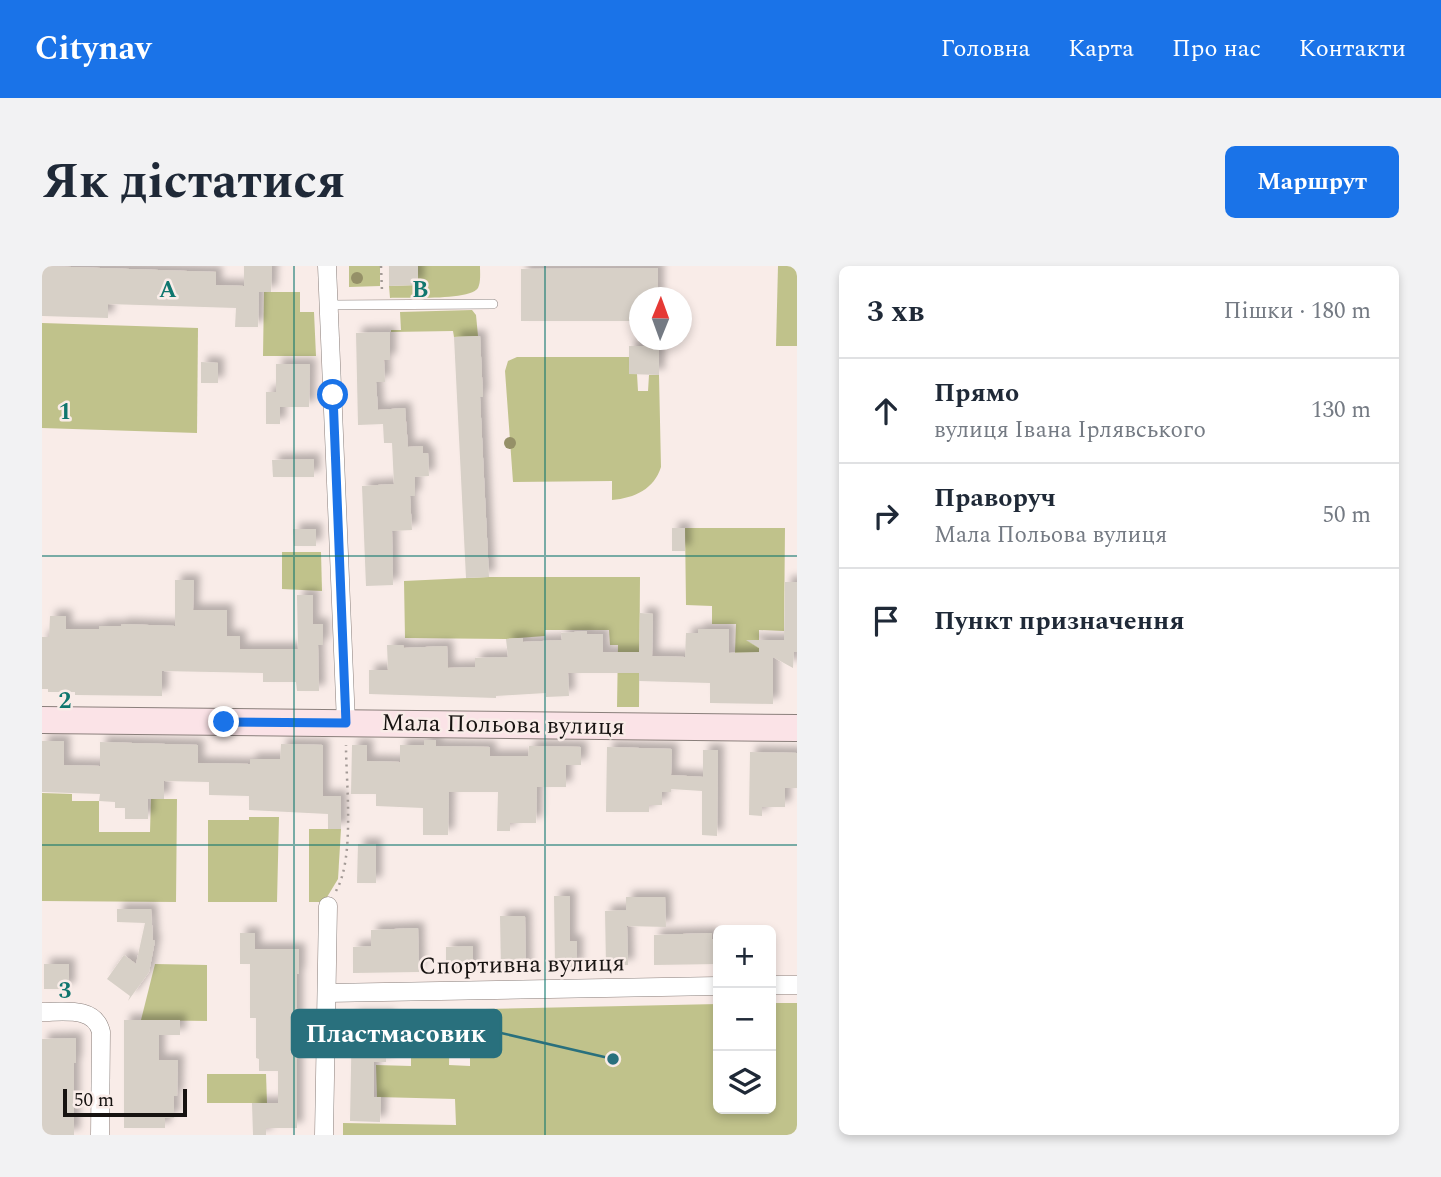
<!DOCTYPE html>
<html lang="uk">
<head>
<meta charset="utf-8">
<style>
	:root { --surface:#fff; --page:#f2f2f3; --text:#1f2937; --muted:#747a83; --line:#e0e1e3; --accent:#1a73e8 }
	body { margin:0; font-family:Spectral,serif; background:var(--page); color:var(--text) }
	.controls { position:absolute; right:21px; bottom:21px; display:grid; overflow:hidden; border-radius:10px; box-shadow:0 4px 10px #0003 }
	.controls button { width:63px; height:63px; display:grid; place-items:center; padding:0; border:0; border-bottom:2px solid var(--line); background:var(--surface); color:var(--text); font:35px sans-serif }
	.compass { position:absolute; left:587px; top:21px; width:63px; height:63px; border-radius:50%; background:var(--surface); box-shadow:0 4px 10px #0003; rotate:1deg }
	.scale { position:absolute; left:21px; bottom:18px; width:124px; box-sizing:border-box; padding-left:7px; border:4px solid #171311; border-top:0; font-size:19px; line-height:24px; white-space:nowrap; color:#171311; -webkit-text-stroke:5px #f9ece8; paint-order:stroke }
	.stop { position:absolute; width:21px; height:21px; margin:-16px; border:5px solid #1a73e8; border-radius:50%; background:#fff }
	.stop.end { background:#1a73e8; border-color:#fff; box-shadow:0 2px 7px #0008 }
	.list { margin:0; padding:0; list-style:none }
	h2 { display:flex; justify-content:space-between; align-items:center; height:91px; margin:0; padding:0 28px; font-size:30px }
	h2 small { font-size:23px; font-weight:400; color:var(--muted) }
	.list li { display:grid; grid-template-columns:46px 1fr auto; gap:21px; align-items:center; box-sizing:border-box; height:105px; padding:0 28px; border-top:2px solid var(--line) }
	.list b { display:block; font-size:26px; white-space:nowrap }
	.list p { margin:0; font-size:23px; white-space:nowrap; color:var(--muted) }
	.list em { font-size:23px; font-style:normal; color:var(--muted) }
	.icon { flex:none; width:38px; height:38px; fill:none; stroke:currentColor; stroke-width:2; stroke-linecap:round; stroke-linejoin:round }
	.map { position:relative; flex:none; width:755px; height:869px; overflow:hidden; border-radius:10px }
	header { display:flex; align-items:center; gap:42px; box-sizing:border-box; height:98px; padding:0 35px; background:var(--accent); color:#fff }
	header strong { font-size:33px }
	nav { display:flex; gap:38px; margin-inline-start:auto; font-size:24px }
	.intro { display:flex; align-items:center; justify-content:space-between; box-sizing:border-box; height:168px; padding:0 42px }
	h1 { margin:0; font-size:49px }
	.button { padding:18px 32px; border-radius:10px; background:var(--accent); color:#fff; font-size:24px; font-weight:700 }
	main { display:flex; gap:42px; padding:0 42px }
	aside { flex:1; background:var(--surface); border-radius:10px; box-shadow:0 4px 10px #0003 }
	.map>svg:first-child { display:block }
</style>
</head>
<body>
<header>
<strong>Citynav</strong>
<nav><a>Головна</a><a>Карта</a><a>Про нас</a><a>Контакти</a></nav>
</header>
<div class="intro"><h1>Як дістатися</h1><a class="button">Маршрут</a></div>
<main>
<div class="map">
<svg width="755" height="869" viewBox="0 0 755 869">
	<defs>
		<filter id="shadow"><feDropShadow dx="6" dy="-6" stdDeviation="3.5" flood-color="#0004"/></filter>
	</defs>
	<rect width="100%" height="100%" fill="#f9ece8"/>
	<g fill="#c0c28b">
		<path d="M307,0H338V20L307,21Z"/>
		<path d="M376,0H438C438,7 439,16 436,22C428,35 364,31 348,32L347,20L376,19Z"/>
		<path d="M736,0H755V80H734Z"/>
		<path d="M222,26H258V46H272L274,90H221Z"/>
		<path d="M430,44L434,49L436,70L412,71L411,65L349,66V64H359L358,46Z"/>
		<path d="M0,57L156,62L155,167L0,162Z"/>
		<path d="M475,91H587V108H595L596,125H606L607,109H617L619,201C612,223 593,232 570,234V215L471,216L463,105L466,95Z"/>
		<path d="M643,262H743L742,365L717,364V387H693L694,358H670V340L644,339Z"/>
		<path d="M240,286H279L280,325L240,323Z"/>
		<path d="M447,311H598L597,441H575L576,379H568L567,364H503V370L464,373L363,372L362,315Z"/>
		<path d="M0,527L30,528V535H57V566H108L109,533H135L134,636L0,635Z"/>
		<path d="M207,551H237L235,636H166V554H207Z"/>
		<path d="M267,563H299L296,613L282,636H267Z"/>
		<path d="M113,698L165,699V755L99,754Z"/>
		<path d="M729,737H755V869H301V857L414,859L413,833L335,831L334,799L369,800V787H377V771L351,772L350,745L408,744L407,799L428,800V785H441L443,743L676,738V843H729Z"/>
		<path d="M165,808H224L225,837H165Z"/>
	</g>
	<g fill="#d7d0c7" filter="url(#shadow)">
		<path d="M0,0L174,6V19L202,20V0H230L229,26H217L216,61H193L194,42L66,38V52L0,50Z"/>
		<path d="M347,0H376V19L347,20Z"/>
		<path d="M616,2V32H598V55H479V3Z"/>
		<path d="M348,66V94H342L343,116H334L336,144L363,142L366,181L381,180V187H386L387,210L373,211V230H368L370,264L350,265L351,319L324,320L320,220L352,218L350,177H342L341,158L316,159L314,67Z"/>
		<path d="M438,70L441,131H438L447,311L424,312L412,71Z"/>
		<path d="M587,80H617V109L587,108Z"/>
		<path d="M159,96L176,97V117H159Z"/>
		<path d="M234,98H268L267,141H238V158H224V126H234Z"/>
		<path d="M272,193V211H231L230,194Z"/>
		<rect x="630" y="262" width="13" height="23"/>
		<path d="M251,263H274V280H252Z"/>
		<path d="M133,314H152L151,344H185V370H198V383H256L255,329H271V358H281V379H276L277,425H255L254,416H221V407L120,405V430L33,429V426H6V423H0V371H7L8,350H24V363H57V360H79L80,358L133,360Z"/>
		<path d="M743,316H755V386H752L751,402L731,391V438L668,437V417L597,415V407H526L527,430L504,431V427L454,430V432L327,428V404H346L345,379H361L362,382L405,380L406,402L433,401V392L466,391L464,373L481,372V376L520,374L519,367L545,365V368H561V386H597L598,347L611,348L610,390L643,391L644,367H656V363H687V387L717,386V382L704,374H742Z"/>
		<path d="M382,474H394V480L448,481V490H486L487,480L539,481V499H524V521H495L494,557H468V565H455L456,526H407L406,569H381V542L334,540V528H309L310,479H325V495L358,496V479H382Z"/>
		<path d="M0,475H22V499L58,500V476L156,479V497L208,498V493H238L239,478L281,479V530H299V563H286V548L207,544V530L167,529V516L122,515V533H106V553H83V542H73V536L57,535L58,528L0,526Z"/>
		<path d="M565,481L630,483L629,509L661,511V484H676L675,570L660,569V525L629,523V526H620V539H607V546H564Z"/>
		<path d="M708,486L755,487V522H743V541H720V550L707,549Z"/>
		<path d="M316,578H334V617H315Z"/>
		<path d="M512,630H528V675H535V701H513Z"/>
		<path d="M584,631H623L624,661L585,660L586,699L564,700L563,645L584,644Z"/>
		<path d="M75,643H109L111,674L113,675L107,706L86,735L88,730L65,713L82,689L94,698L103,657L75,656Z"/>
		<path d="M458,650H483L484,704H459Z"/>
		<path d="M376,662L377,706L311,707V681L329,680V664Z"/>
		<path d="M198,667H213V683H257V708H255V862H224V869H211L210,837H236V805H217V793L214,792V752H208V698H198Z"/>
		<path d="M670,667V673H676V698L612,699V669Z"/>
		<path d="M431,680V705H404V681Z"/>
		<rect x="2" y="698" width="25" height="25"/>
		<path d="M310,750H347V783H344V796H332V831H339L338,856L308,855Z"/>
		<path d="M82,754H138V769H117V794H136L135,830H132V852H123V862H82Z"/>
		<path d="M34,772V797H32V869H0V773Z"/>
	</g>
	<g fill="none" stroke-linecap="round" stroke-linejoin="round">
		<g stroke="#8a7f7b" stroke-width="10">
			<path id="lane" d="M286,39L451,38"/>
		</g>
		<g stroke="#8a7f7b" stroke-width="19">
			<g id="street">
				<path d="M285,0L304,457"/>
				<path d="M729,719H755"/>
				<path d="M285,727L676,720"/>
				<path d="M0,746C21,746 53,740 59,766L58,869"/>
				<path d="M282,869L286,640"/>
			</g>
		</g>
		<g stroke="#8a7f7b" stroke-width="28">
			<path id="secondary" d="M0,454L755,462"/>
		</g>
		<g stroke="#a39a96" stroke-width="2.5" stroke-dasharray="2 5" stroke-linecap="butt">
			<path d="M339,0L340,25"/>
			<path d="M294,625C313,592 304,518 304,479"/>
		</g>
		<use href="#lane" stroke="#fff" stroke-width="9"/>
		<use href="#street" stroke="#fff" stroke-width="18"/>
		<use href="#secondary" stroke="#fbe3e7" stroke-width="26"/>
	</g>
	<g fill="#959068">
		<circle cx="315" cy="12" r="6"/>
		<circle cx="468" cy="177" r="6"/>
	</g>
	<g fill="none" stroke-linecap="round" stroke-linejoin="round">
		<path stroke="#1a73e8" stroke-width="9" d="M182,456L304,457L291,129"/>
	</g>
	<path fill="none" stroke="#0f766e" stroke-width="2" stroke-opacity="0.55" d="M252,0V869M503,0V869M0,290H755M0,579H755"/>
	<g text-anchor="middle" dominant-baseline="central" stroke-width="5" stroke-linejoin="round" paint-order="stroke">
		<g font-size="24" fill="#171311" stroke="#f9ece8">
			<text transform="translate(461 459) rotate(1)">Мала Польова вулиця</text>
			<text transform="translate(480 699) rotate(-1)">Спортивна вулиця</text>
		</g>
	</g>
	<g font-size="23" text-anchor="middle" font-weight="bold" fill="#0f766e" stroke="#f9ece8" stroke-width="5" stroke-linejoin="round" paint-order="stroke">
		<text x="126" y="31">A</text>
		<text x="378" y="31">B</text>
		<text x="23" y="153">1</text>
		<text x="23" y="442">2</text>
		<text x="23" y="732">3</text>
	</g>
	<path fill="none" stroke="#29707d" stroke-width="2.5" d="M571 793L459 767"/>
	<circle fill="#29707d" stroke="#f9ece8" stroke-width="2.5" cx="571" cy="793" r="7"/>
	<rect fill="#29707d" stroke="#29707d" stroke-width="2.5" x="250" y="744" width="209" height="47" rx="7"/>
	<g font-size="26" text-anchor="middle" font-weight="bold" fill="#fff">
		<text x="354" y="776">Пластмасовик</text>
	</g>
</svg>
<div class="controls">
<button>+</button>
<button>−</button>
<button><svg class="icon" aria-label="layers" viewBox="0 0 24 24"><path d="M12 4l9 5-9 5-9-5zM3 14l9 5 9-5"/></svg></button>
</div>
<svg class="compass" viewBox="-18 -18 36 36"><path d="M0-13l5 13h-10z" fill="#e53935"/><path d="M0 13l5-13h-10z" fill="#747a83"/></svg>
<div class="scale">50 m</div>
<div class="stop" style="left:291px;top:129px"></div>
<div class="stop end" style="left:182px;top:456px"></div>
</div>
<aside>
<h2>3 хв<small>Пішки · 180 m</small></h2>
<ul class="list">
<li><svg class="icon" aria-label="ahead" viewBox="0 0 24 24"><path d="M12 20V5M6 11l6-6 6 6"/></svg><div><b>Прямо</b><p>вулиця Івана Ірлявського</p></div><em>130 m</em></li>
<li><svg class="icon" aria-label="right" viewBox="0 0 24 24"><path d="M7 20v-9h11M14 6l5 5-5 5"/></svg><div><b>Праворуч</b><p>Мала Польова вулиця</p></div><em>50 m</em></li>
<li><svg class="icon" aria-label="arrive" viewBox="0 0 24 24"><path d="M6 21V4h12l-3 4 3 4H6"/></svg><div><b>Пункт призначення</b></div></li>
</ul>
</aside>
</main>
</body>
</html>
